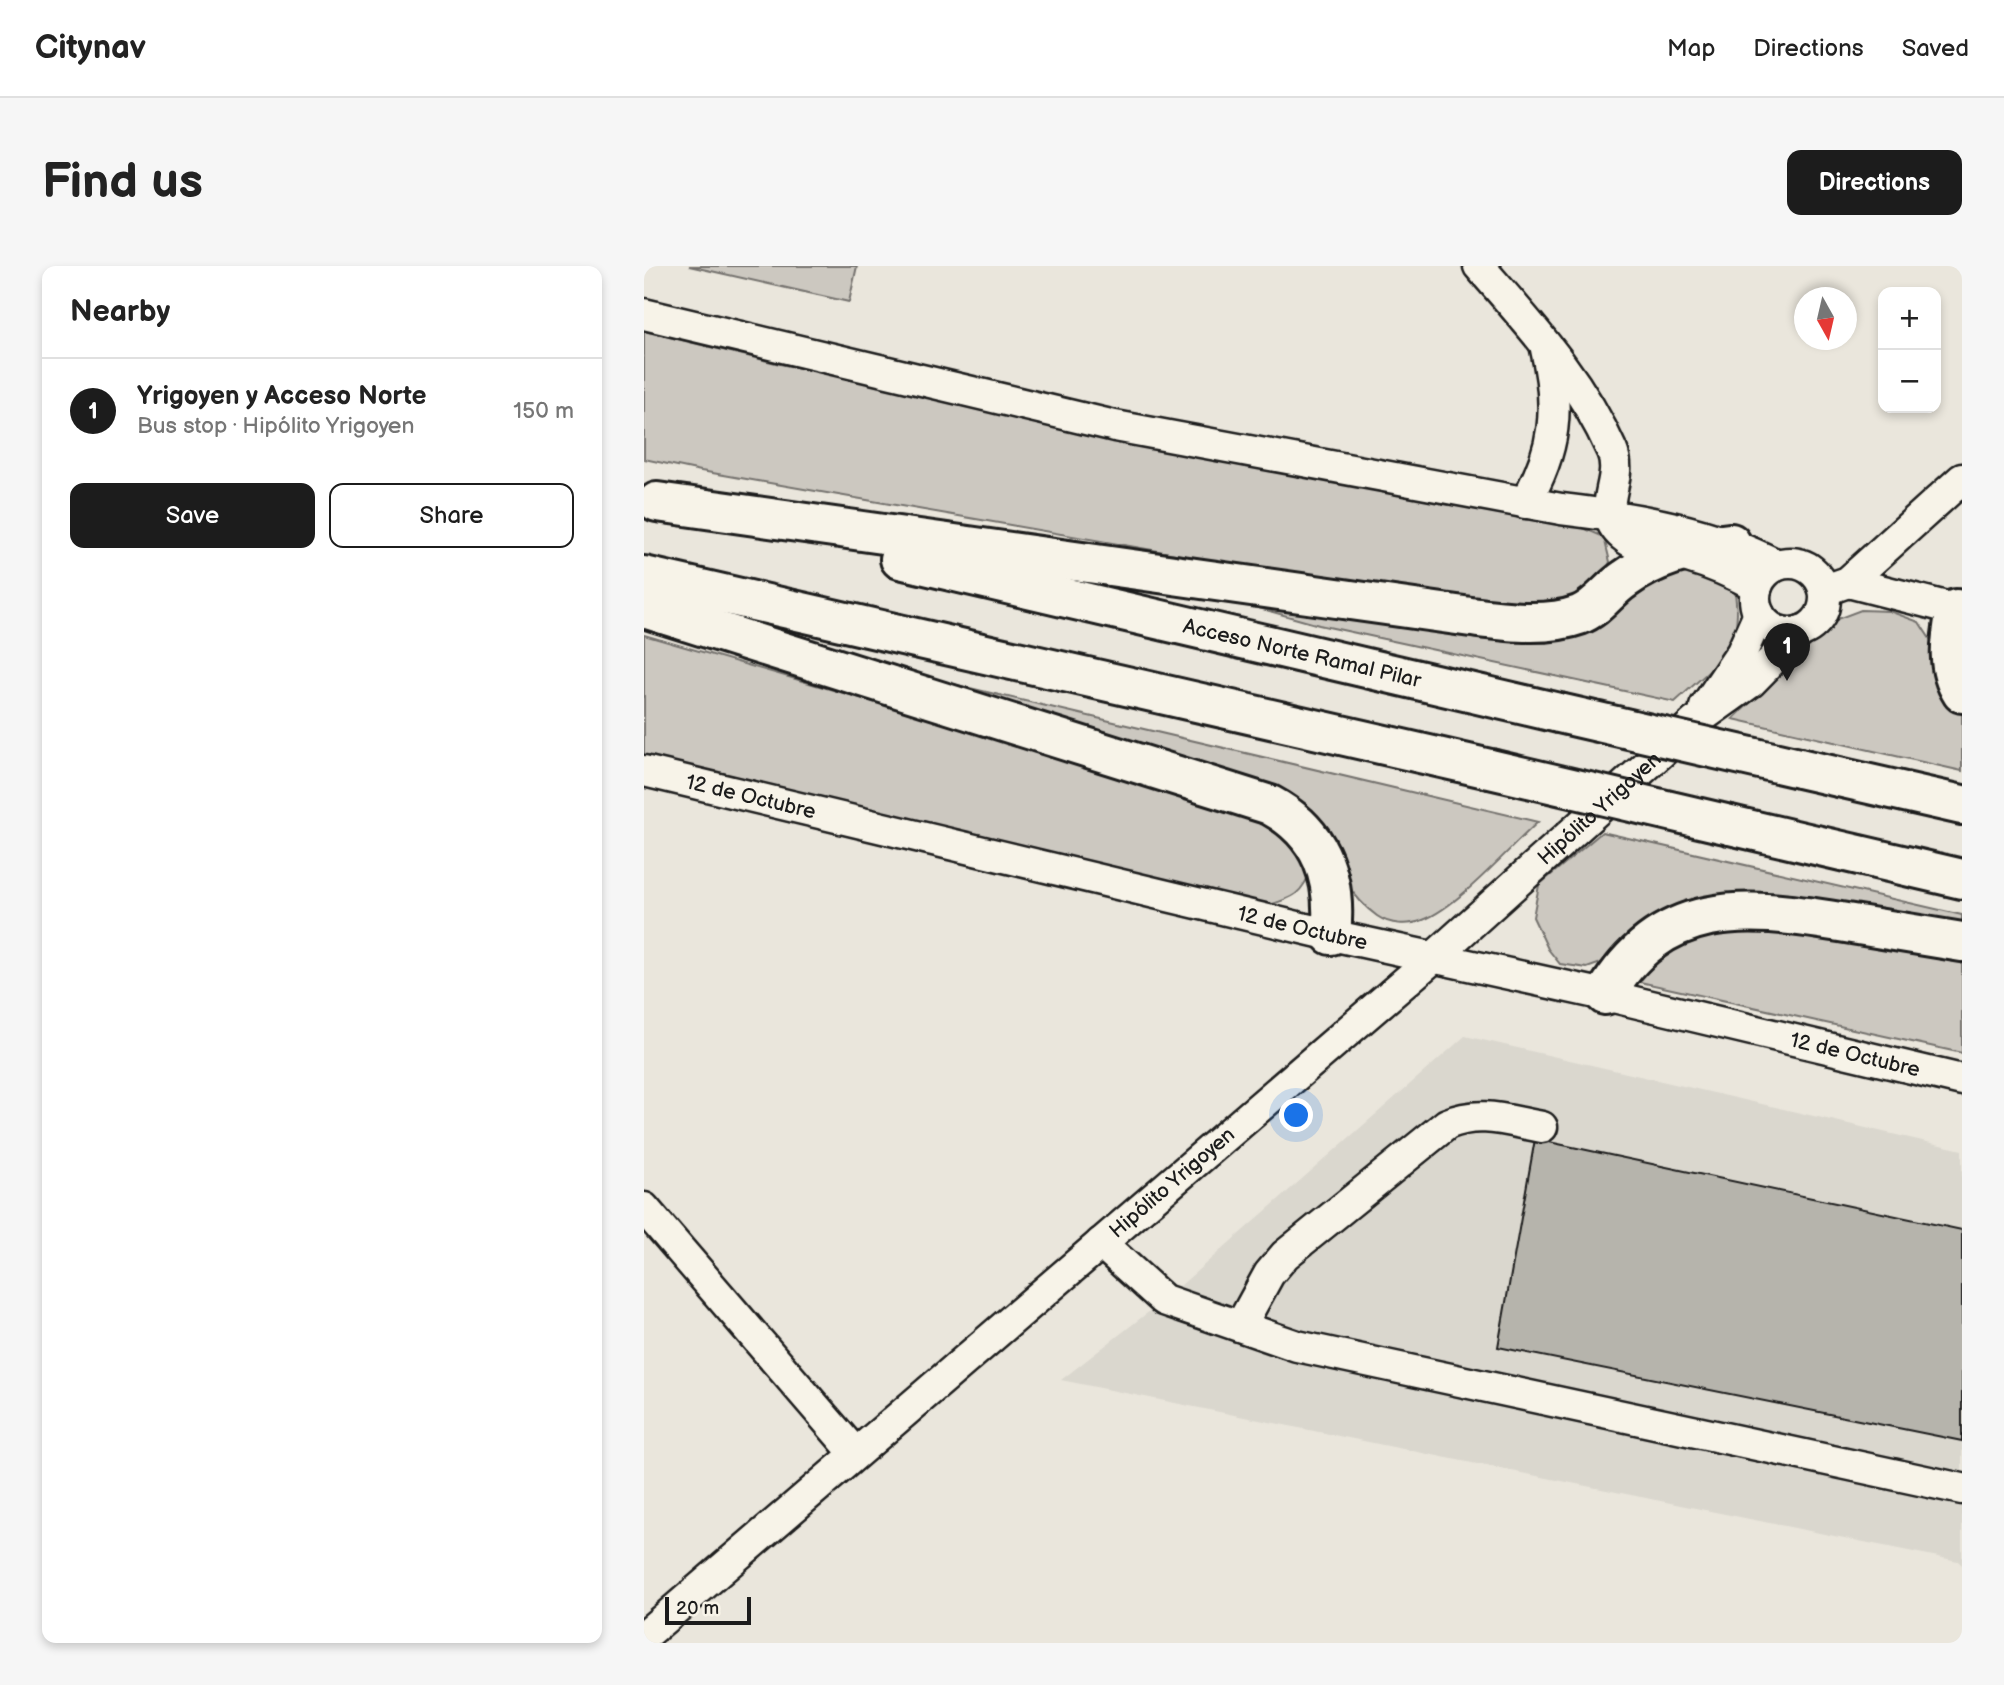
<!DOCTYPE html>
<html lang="en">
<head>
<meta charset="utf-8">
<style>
	:root { --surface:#fff; --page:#f6f6f6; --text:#222; --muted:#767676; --line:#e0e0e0; --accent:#1c1c1c }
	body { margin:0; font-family:"Balsamiq Sans",sans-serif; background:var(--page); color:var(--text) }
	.controls { position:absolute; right:21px; top:21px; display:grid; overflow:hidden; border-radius:14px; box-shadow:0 4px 10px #0003 }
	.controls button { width:63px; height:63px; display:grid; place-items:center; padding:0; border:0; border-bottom:2px solid var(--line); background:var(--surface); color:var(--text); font:35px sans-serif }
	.compass { position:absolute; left:1150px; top:21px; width:63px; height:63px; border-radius:50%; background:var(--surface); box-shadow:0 4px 10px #0003; rotate:172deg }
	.scale { position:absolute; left:21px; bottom:18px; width:86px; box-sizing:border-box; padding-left:7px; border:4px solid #1c1c1c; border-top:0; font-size:19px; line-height:24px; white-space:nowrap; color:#1c1c1c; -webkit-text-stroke:5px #f7f3e8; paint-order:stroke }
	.you { position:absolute; left:653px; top:850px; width:24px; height:24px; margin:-18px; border:5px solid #fff; border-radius:50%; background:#1a73e8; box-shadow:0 0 0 10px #1a73e833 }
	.badge { display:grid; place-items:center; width:46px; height:46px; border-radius:50%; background:var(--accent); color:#fff; font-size:23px; font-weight:700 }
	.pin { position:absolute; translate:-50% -58px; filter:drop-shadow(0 2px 4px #0008) }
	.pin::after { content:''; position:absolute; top:37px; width:24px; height:21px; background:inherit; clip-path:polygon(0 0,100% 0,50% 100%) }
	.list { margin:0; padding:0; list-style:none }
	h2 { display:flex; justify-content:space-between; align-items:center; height:91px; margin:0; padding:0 28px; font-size:30px }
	h2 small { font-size:23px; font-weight:400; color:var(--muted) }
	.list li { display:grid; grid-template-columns:46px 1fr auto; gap:21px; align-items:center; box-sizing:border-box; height:105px; padding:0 28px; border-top:2px solid var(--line) }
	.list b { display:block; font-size:26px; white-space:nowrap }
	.list p { margin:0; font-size:23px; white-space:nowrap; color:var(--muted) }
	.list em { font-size:23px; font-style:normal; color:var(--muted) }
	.actions { display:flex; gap:14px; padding:21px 28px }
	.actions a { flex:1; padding:16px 0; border:2px solid var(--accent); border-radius:14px; text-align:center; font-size:24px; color:var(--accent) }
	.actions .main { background:var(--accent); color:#fff }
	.map { position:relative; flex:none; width:1318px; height:1377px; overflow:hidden; border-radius:14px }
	header { display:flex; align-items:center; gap:42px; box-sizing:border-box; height:98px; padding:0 35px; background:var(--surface); border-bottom:2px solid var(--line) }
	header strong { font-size:33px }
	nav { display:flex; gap:38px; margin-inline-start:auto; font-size:24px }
	.intro { display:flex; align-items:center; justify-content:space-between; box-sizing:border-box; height:168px; padding:0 42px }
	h1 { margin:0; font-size:49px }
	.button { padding:18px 32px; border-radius:14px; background:var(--accent); color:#fff; font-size:24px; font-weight:700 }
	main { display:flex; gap:42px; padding:0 42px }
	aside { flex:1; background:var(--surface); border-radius:14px; box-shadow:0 4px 10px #0003 }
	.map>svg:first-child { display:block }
</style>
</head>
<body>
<header>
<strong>Citynav</strong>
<nav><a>Map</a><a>Directions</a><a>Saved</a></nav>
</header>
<div class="intro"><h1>Find us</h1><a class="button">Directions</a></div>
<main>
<aside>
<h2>Nearby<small></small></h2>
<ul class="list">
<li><span class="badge">1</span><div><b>Yrigoyen y Acceso Norte</b><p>Bus stop · Hipólito Yrigoyen</p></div><em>150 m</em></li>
</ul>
<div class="actions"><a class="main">Save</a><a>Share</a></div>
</aside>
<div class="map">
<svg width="1318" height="1377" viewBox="0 0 1318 1377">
	<rect width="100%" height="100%" fill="#eae6dc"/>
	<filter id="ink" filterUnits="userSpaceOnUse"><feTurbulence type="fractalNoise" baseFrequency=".0143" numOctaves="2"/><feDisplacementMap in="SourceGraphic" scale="14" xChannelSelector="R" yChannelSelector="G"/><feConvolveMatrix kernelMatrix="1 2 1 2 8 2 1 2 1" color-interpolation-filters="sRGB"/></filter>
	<g filter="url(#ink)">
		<path fill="#dad7ce" d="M821,770L1318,884V1299L1314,1295L417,1114L520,1034Z"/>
		<g fill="#ccc8c0" stroke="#74726e" stroke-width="2">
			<path d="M45,0H213L205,36Z"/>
			<path d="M0,65L136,98L937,261L960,271L966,296L956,318L930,337L901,342L703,318L57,205L0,193Z"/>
			<path d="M1031,301L1084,310L1091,326L1093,347L1092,361L1083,389L1031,436L675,359L526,317L873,371Z"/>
			<path d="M1217,344L1245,345L1275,356L1288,376L1318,445V505L1089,453L1193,353Z"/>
			<path d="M0,369L608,546L642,560L668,602C657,631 648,632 619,641L0,489Z"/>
			<path d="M233,400L894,556C864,583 815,640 779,654C764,660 746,659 733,650C701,627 685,586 667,552Z"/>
			<path d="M958,566L1318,649V665L1129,636L943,702L916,698L904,683L889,651L895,619Z"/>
			<path d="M1103,656L1318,690V787L996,716L995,695L1021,679Z"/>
		</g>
		<path fill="#b6b4ac" stroke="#1c1c1c" stroke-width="2" d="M891,873L1318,964V1175L854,1081Z"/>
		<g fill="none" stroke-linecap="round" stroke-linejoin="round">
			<g stroke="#1c1c1c" stroke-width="35">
				<g id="minor">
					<path d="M835,0C886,59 936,112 968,185C981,215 948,244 979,270C997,286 1021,285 1044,291C1068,298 1091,308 1113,320"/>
					<path d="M0,48L471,160L917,243C992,252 1066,264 1133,299"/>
					<path d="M881,237C912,184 916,142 902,83"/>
					<circle cx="1146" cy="332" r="35"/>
					<path d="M1204,316L1318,345"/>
					<path d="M1181,324L1204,316L1318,213"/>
					<path d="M1061,441L1098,386L1115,348"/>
					<path id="s1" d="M0,505L687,669L961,729L1318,814"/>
					<path d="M0,942L211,1187"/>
					<path d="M457,977L520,1034L653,1080L1318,1223"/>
					<path d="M597,1059L625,1008L641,989L803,858C836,844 864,855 898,861"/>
					<path id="s2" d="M0,1370L789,692L1051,456L1107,416L1157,365"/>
				</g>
			</g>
			<g stroke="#1c1c1c" stroke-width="44">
				<g id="highway">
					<path d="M13,236L827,351C861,355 902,361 935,349C954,342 964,324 981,313C1012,290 1049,281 1087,277"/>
					<path id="s3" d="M256,293L915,447"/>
					<path d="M0,310L846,503"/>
					<path d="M0,342L626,539C678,567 693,613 687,669"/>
					<path d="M1312,343C1307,372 1301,401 1318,427"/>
					<path d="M1155,502L1318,539"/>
					<path d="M1086,559L1318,613"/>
					<path d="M961,729C1017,633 1100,640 1196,656C1237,663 1277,669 1318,676"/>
				</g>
			</g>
			<use href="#minor" stroke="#f7f3e8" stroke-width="30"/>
			<use href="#highway" stroke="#f7f3e8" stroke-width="38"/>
			<g stroke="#1c1c1c" stroke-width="44" stroke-linecap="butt">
				<g id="highway-bridge">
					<path d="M915,447L1155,502"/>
					<path d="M846,503L1086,559"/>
				</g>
			</g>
			<use href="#highway-bridge" stroke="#f7f3e8" stroke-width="38"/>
		</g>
	</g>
	<g text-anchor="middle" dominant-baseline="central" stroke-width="5" stroke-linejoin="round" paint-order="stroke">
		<g font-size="21" fill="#1c1c1c" stroke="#f7f3e8">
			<text stroke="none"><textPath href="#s3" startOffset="413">Acceso Norte Ramal Pilar</textPath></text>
			<text stroke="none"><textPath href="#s1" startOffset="110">12 de Octubre</textPath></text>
			<text stroke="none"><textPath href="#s2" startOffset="1264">Hipólito Yrigoyen</textPath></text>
			<text stroke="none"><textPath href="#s1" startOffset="677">12 de Octubre</textPath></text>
			<text stroke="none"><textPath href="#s1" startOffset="1244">12 de Octubre</textPath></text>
			<text stroke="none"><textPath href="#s2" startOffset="696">Hipólito Yrigoyen</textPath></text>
		</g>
	</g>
</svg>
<div class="controls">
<button>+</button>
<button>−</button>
</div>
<svg class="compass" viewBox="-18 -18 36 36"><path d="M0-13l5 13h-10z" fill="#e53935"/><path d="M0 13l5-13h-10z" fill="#767676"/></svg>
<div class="scale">20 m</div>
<div class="you"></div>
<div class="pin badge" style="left:1143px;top:415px">1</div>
</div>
</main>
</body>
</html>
